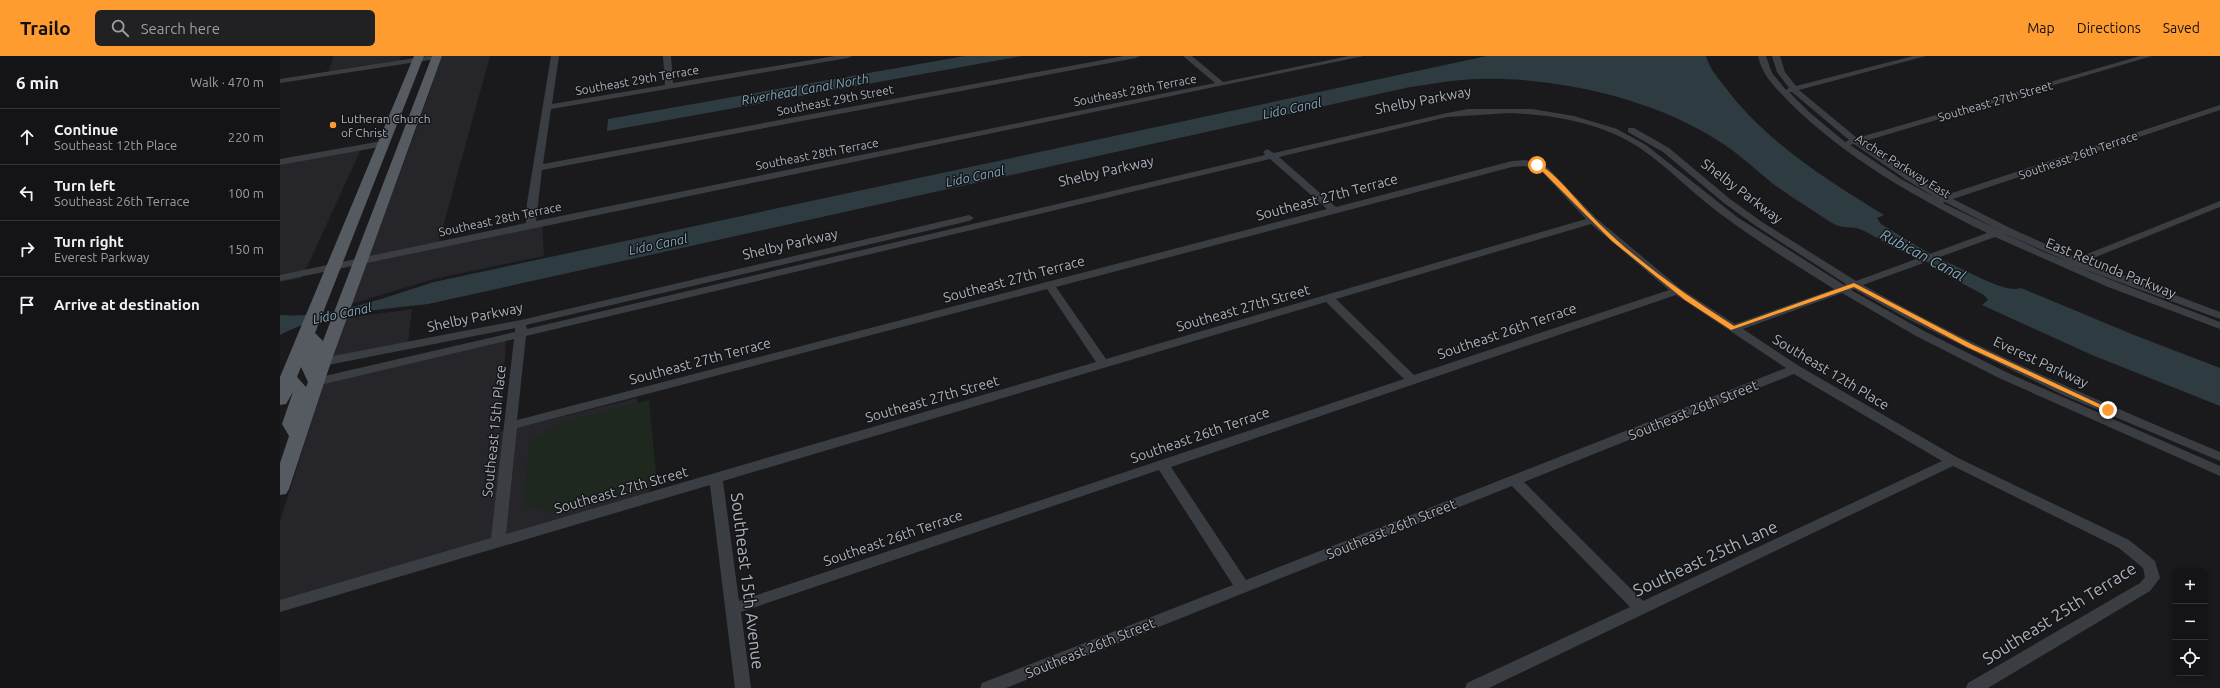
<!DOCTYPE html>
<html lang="en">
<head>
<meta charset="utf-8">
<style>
	:root { --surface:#141416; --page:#212123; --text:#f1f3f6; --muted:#9d9ea1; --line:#333335; --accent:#ff9c2f }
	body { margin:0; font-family:Ubuntu,sans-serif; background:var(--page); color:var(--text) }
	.controls { position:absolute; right:12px; bottom:12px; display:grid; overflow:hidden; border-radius:6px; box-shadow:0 2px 6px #0003 }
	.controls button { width:36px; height:36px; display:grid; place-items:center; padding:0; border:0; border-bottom:1px solid var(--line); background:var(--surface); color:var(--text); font:20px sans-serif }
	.stop { position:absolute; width:12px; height:12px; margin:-9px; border:3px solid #ff9c2f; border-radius:50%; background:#fff }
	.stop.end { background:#ff9c2f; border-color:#fff; box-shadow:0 1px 4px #0008 }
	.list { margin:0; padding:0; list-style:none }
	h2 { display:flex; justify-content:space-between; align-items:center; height:52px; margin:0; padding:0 16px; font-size:17px }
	h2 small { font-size:13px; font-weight:400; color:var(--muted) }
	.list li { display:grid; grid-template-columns:26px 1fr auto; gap:12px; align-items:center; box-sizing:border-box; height:56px; padding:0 16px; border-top:1px solid var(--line) }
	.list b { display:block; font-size:15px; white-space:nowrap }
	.list p { margin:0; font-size:13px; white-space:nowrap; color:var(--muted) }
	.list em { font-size:13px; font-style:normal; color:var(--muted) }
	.icon { flex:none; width:22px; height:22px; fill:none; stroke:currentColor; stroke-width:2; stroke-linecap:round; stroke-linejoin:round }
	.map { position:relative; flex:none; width:1940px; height:632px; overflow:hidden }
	header { display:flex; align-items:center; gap:24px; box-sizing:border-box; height:56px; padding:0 20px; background:var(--accent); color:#111 }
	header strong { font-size:19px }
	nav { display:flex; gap:22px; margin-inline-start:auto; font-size:14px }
	.search { width:280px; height:36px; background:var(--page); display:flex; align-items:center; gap:10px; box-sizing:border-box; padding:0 14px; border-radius:6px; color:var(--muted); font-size:15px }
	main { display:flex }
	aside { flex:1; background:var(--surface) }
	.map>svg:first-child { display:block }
</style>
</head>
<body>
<header>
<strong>Trailo</strong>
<div class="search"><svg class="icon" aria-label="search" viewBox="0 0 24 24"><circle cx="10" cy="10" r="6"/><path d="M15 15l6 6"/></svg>Search here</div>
<nav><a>Map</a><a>Directions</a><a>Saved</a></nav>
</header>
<main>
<aside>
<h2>6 min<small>Walk · 470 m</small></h2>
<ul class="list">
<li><svg class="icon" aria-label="ahead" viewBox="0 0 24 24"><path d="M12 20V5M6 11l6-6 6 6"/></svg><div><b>Continue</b><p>Southeast 12th Place</p></div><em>220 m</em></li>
<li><svg class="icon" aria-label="left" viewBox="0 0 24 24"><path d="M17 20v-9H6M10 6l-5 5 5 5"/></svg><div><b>Turn left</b><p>Southeast 26th Terrace</p></div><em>100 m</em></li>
<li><svg class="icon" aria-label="right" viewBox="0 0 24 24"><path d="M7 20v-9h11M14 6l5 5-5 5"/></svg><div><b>Turn right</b><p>Everest Parkway</p></div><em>150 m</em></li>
<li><svg class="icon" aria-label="arrive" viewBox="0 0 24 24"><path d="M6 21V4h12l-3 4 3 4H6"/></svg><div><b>Arrive at destination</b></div></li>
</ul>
</aside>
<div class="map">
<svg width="1940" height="632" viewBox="0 0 1940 632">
	<rect width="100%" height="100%" fill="#1a1a1d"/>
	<g fill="#26262a">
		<path d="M54,0H122L119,5L48,16Z"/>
		<path d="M162,0H210L158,189L262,165L264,200L154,223L71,248L139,66Z"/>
		<path d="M81,93L22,222L0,226V106Z"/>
		<path d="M132,253L128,287L53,301L66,262Z"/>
		<path d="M226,284L220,376L357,342L371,444L0,553V465L44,327Z"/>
	</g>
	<path fill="#1f281f" d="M369,344L377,429L274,458L244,449L249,386L280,367Z"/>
	<g fill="#2e3c42">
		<path d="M685,0H742L327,75L328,63Z"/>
		<path d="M1207,0H1426C1430,13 1437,21 1445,31C1486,86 1547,124 1604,159L1597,162L1601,168L1660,204C1680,209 1724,239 1741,232L1854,279L1940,312V350L1812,299L1702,249L1708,244L1704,239L1655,213C1648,202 1634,201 1623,196C1608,190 1596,180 1582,174C1571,169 1563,174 1552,167C1532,154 1511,141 1492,127C1474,112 1457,96 1437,84C1370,40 1261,17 1181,24C1164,25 1147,29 1130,31L148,248C101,254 42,256 0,279V259C52,263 105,241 154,226Z"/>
	</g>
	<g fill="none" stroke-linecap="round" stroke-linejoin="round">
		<g fill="#3a3d42" fill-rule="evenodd">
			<path d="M148,0L160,1L156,3L0,27V23Z"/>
			<path d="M271,0H279L272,48L385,29L383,0H391L393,27L555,0H572L568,2L271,53L263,108L844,0H860L856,2L262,114L256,165L935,27L903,0H912L943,26L1069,0H1084L0,225V219L246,167L247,147Z"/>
			<path d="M1478,0H1486L1492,17L1506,34L1509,32L1497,16L1492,0H1500L1505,16L1516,30L1633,0H1646L1519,34L1577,82L1860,0H1872L1582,86L1631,119L1666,139L1940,49V54L1673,143L1732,173L1797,202L1940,145V151L1806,205L1940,256V263L1795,210L1940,266V273L1828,231L1715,181L1583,229C1698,294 1819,345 1940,396V405L1785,340L1626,262L1574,233L1571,234L1644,275L1728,317L1940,410V420L1719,322L1636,280L1562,237L1463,273L1519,310L1678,402L1849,484L1875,505L1880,522L1870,535L1708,632H1686L1688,627L1860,527L1865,521L1863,512L1839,492L1673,410L1209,632H1185L1187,627L1350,551L1232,430L726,632H700L702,627L953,529L879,414L461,556L471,632H455L430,429L0,556V544L211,482L234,283L36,330L30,326L36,322L235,276V272L43,310L39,309L37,306L39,303L43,302L241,264L689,159L694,162L689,165L246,269L247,273L985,99L983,96L987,93L994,97L1167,57L1188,53H1252L1294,60L1337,73L1366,89L1457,161L1564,229L1566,228L1476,170L1444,147L1383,96L1348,76V72H1354L1389,92L1450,143L1482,166L1576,225L1707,177C1637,142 1567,103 1510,47C1497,33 1482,20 1478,0ZM1509,36H1512L1569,84L1565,86L1529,56ZM1230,57C1275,59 1322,67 1360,92C1388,111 1411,136 1438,156C1475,184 1514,208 1554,233L1455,268L1401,233L1316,162L1268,112L1246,104L1232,105L1056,151L999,101L1167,61ZM1574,88L1625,123L1658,143L1621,123L1570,89ZM990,103L1047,153L237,364L246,280ZM1245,110L1262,116L1306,163L826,303L776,231L1232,111ZM1665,146L1719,174L1663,147ZM1311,168L1389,234L1134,319L1056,243ZM1721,176L1789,206L1764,196ZM767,233L816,306L226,478L237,372ZM1396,239L1506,312L966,524L891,411ZM1046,246L1124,323L459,545L443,425ZM1514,318L1662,405L1363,545L1244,426Z"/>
			<path d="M102,85L105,86V90L0,109V103Z"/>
		</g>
		<path fill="#565a61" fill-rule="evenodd" d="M134,0H144L35,277L43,285L152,0H162L51,306L9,433L6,438L0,439V407L9,380L2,368L13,336L6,348L0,349V321ZM21,311L28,326L26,331L17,321Z"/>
	</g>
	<path fill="#ff9c2f" d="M1255,108C1268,108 1298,146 1308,156C1349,200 1404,238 1454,270L1574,227L1691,288L1832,354L1826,355L1687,291L1574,231L1451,274L1405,244L1332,185Z"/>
	<circle fill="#ff9c2f" stroke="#151518" stroke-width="1.5" cx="53" cy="69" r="4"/>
	<g text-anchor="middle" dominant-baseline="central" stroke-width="3" stroke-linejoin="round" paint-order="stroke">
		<g font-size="12" fill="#abb3bd" stroke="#151518">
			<text transform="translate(357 24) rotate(-10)">Southeast 29th Terrace</text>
			<text transform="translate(855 34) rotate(-11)">Southeast 28th Terrace</text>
			<text transform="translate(555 44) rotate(-11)">Southeast 29th Street</text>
			<text transform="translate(1715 45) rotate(-16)">Southeast 27th Street</text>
			<text transform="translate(537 98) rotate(-11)">Southeast 28th Terrace</text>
			<text transform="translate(1798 99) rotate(-19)">Southeast 26th Terrace</text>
			<text transform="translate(1623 110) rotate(32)">Archer Parkway East</text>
			<text transform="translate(220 163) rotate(-12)">Southeast 28th Terrace</text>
		</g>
		<g font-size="12" fill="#abb3bd" stroke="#151518" text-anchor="start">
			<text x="61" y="62">Lutheran Church<tspan x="61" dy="14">of Christ</tspan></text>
		</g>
		<g font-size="13" font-style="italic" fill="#80a7ba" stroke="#151518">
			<text transform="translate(525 33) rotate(-10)">Riverhead Canal North</text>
			<text transform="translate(1012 52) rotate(-12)">Lido Canal</text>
			<text transform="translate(695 120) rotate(-12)">Lido Canal</text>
			<text transform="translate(378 188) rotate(-12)">Lido Canal</text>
			<text transform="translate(62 257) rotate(-12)">Lido Canal</text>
		</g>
		<g font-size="14" fill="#abb3bd" stroke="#151518">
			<text transform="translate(1143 44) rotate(-11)">Shelby Parkway</text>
			<text transform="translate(826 115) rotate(-13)">Shelby Parkway</text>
			<text transform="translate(1462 135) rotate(37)">Shelby Parkway</text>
			<text transform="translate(1047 141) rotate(-15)">Southeast 27th Terrace</text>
			<text transform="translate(510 188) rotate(-13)">Shelby Parkway</text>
			<text transform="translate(1831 212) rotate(22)">East Retunda Parkway</text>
			<text transform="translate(734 223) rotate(-15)">Southeast 27th Terrace</text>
			<text transform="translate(963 252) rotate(-16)">Southeast 27th Street</text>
			<text transform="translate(195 261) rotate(-12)">Shelby Parkway</text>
			<text transform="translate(1227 275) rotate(-19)">Southeast 26th Terrace</text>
			<text transform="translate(420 305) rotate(-15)">Southeast 27th Terrace</text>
			<text transform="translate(1761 306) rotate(25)">Everest Parkway</text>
			<text transform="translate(1551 316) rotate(31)">Southeast 12th Place</text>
			<text transform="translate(652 343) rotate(-16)">Southeast 27th Street</text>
			<text transform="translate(1413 354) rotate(-22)">Southeast 26th Street</text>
			<text transform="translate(214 375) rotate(-84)">Southeast 15th Place</text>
			<text transform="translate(920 379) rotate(-19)">Southeast 26th Terrace</text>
			<text transform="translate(341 434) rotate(-16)">Southeast 27th Street</text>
			<text transform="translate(1111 473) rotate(-22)">Southeast 26th Street</text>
			<text transform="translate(613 482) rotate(-19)">Southeast 26th Terrace</text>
			<text transform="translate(810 592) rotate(-22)">Southeast 26th Street</text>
		</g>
		<g font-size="15" font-style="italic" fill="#80a7ba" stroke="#151518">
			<text transform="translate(1643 199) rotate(28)">Rubican Canal</text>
		</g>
		<g font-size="17" fill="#abb3bd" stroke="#151518">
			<text transform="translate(1425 502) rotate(-25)">Southeast 25th Lane</text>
			<text transform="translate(468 525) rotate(83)">Southeast 15th Avenue</text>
			<text transform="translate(1779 557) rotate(-32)">Southeast 25th Terrace</text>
		</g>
	</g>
</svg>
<div class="controls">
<button>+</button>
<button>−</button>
<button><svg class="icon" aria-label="locate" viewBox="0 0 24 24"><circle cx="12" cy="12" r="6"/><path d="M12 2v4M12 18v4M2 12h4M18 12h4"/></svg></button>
</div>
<div class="stop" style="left:1257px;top:109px"></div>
<div class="stop end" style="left:1828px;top:354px"></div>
</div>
</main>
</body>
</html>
